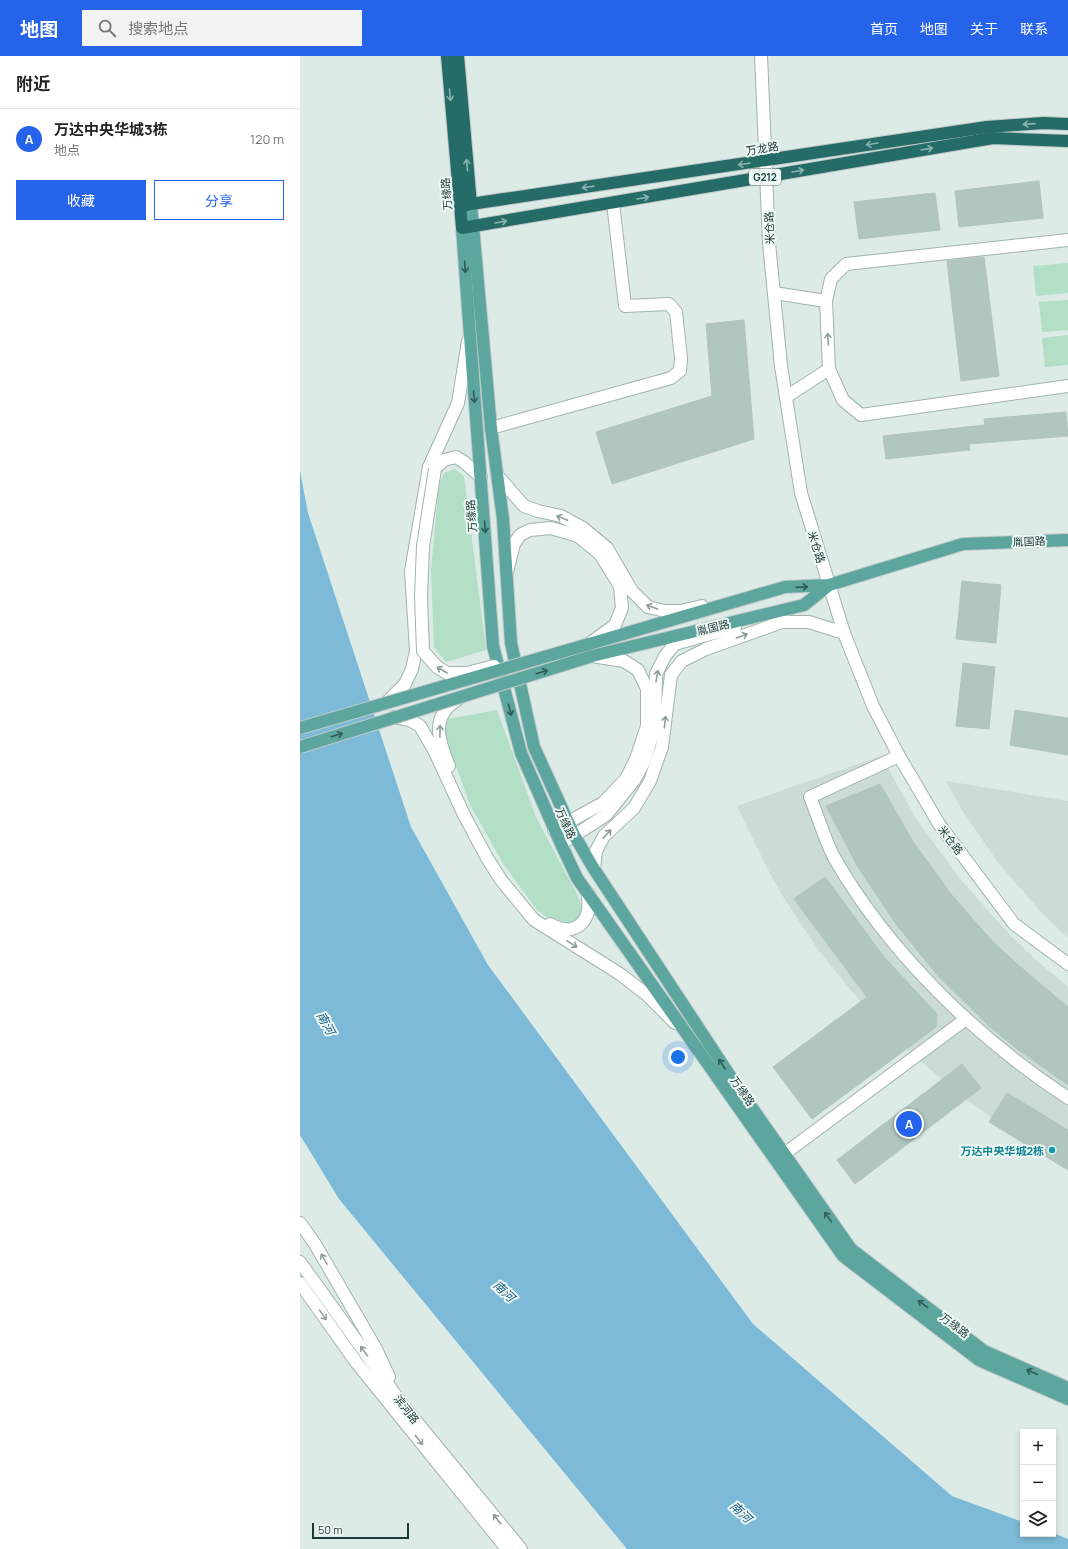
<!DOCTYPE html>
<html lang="zh">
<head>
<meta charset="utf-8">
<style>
	:root { --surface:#fff; --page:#f2f2f2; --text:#222; --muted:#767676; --line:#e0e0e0; --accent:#2563eb }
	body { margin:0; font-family:Manrope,"Noto Sans SC",sans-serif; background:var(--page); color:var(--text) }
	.controls { position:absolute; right:12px; bottom:12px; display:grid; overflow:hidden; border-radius:0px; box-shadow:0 2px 6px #0003 }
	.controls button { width:36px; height:36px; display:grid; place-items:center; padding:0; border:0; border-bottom:1px solid var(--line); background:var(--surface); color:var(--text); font:20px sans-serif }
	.scale { position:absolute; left:12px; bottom:10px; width:97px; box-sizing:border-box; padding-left:4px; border:2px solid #1d3c39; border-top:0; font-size:11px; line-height:14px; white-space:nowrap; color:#1d3c39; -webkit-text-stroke:3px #edf7f4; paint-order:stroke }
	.you { position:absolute; left:378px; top:1001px; width:14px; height:14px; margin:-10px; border:3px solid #fff; border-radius:50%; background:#1a73e8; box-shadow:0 0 0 6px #1a73e833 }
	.badge { display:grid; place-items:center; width:26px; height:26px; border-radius:50%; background:var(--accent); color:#fff; font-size:13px; font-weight:700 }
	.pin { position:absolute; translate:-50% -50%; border:2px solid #fff; box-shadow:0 1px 4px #0006 }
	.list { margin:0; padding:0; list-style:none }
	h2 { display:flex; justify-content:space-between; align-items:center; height:52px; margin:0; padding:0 16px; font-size:17px }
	h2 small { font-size:13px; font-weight:400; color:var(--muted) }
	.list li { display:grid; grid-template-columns:26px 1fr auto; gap:12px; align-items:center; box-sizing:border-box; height:60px; padding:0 16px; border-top:1px solid var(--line) }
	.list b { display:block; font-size:15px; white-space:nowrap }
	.list p { margin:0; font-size:13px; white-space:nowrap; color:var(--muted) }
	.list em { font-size:13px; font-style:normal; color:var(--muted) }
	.actions { display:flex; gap:8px; padding:12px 16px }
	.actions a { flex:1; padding:9px 0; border:1px solid var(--accent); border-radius:0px; text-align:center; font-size:14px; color:var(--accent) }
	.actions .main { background:var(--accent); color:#fff }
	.icon { flex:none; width:22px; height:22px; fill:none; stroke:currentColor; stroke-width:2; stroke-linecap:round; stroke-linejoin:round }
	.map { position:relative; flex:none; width:768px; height:1493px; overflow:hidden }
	header { display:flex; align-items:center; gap:24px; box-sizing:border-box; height:56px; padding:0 20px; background:var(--accent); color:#fff }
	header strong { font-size:19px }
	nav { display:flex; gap:22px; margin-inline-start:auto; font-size:14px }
	.search { width:280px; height:36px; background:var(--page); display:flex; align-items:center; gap:10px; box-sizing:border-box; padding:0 14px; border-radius:0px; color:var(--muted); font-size:15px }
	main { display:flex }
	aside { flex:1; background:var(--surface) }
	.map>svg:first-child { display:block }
</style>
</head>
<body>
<header>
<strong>地图</strong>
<div class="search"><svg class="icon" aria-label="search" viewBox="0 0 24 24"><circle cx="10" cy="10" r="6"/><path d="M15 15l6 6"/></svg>搜索地点</div>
<nav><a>首页</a><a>地图</a><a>关于</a><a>联系</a></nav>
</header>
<main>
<aside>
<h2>附近<small></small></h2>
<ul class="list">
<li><span class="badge">A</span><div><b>万达中央华城3栋</b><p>地点</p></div><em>120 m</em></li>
</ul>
<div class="actions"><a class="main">收藏</a><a>分享</a></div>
</aside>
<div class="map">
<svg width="768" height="1493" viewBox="0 0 768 1493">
	<rect width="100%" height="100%" fill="#ddebe7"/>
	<g fill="#cbdbd6">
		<path d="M581,700L617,764L661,824L710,879L737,905L768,931V1107L697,1065L668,1045L613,999L563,949L519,895L482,839L466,810L437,750Z"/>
		<path d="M646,725L768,745V882L742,857L699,808L662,754Z"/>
	</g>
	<g fill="#b2dfc6">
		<path d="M768,207V237L736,240L733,210Z"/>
		<path d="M768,244V274L742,276L739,246Z"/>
		<path d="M768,279V309L745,311L742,282Z"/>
		<path d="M155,413L164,420L186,594L146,606L134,591L131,513L139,429L144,417Z"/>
		<path d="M197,654L236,761L280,844L282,858L273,867L258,869L238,855L204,809L170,749L149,691L145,675L148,663Z"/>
	</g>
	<path fill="#7dbad7" d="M0,415L8,457L111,771L188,909L453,1268L652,1440L723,1466V1478L753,1477L768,1483V1493H327L39,1143L0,1079Z"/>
	<g fill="#b2c6c0" stroke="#afc5bf">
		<path d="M739,125L743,162L659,171L655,135Z"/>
		<path d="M635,137L640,174L559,183L554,146Z"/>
		<path d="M684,201L699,320L661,325L647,205Z"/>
		<path d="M444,264L454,383L312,428L296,376L412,340L406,268Z"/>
		<path d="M766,356L768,380L669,388L670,394L586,403L583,380L685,369L684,363Z"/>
		<path d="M662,525L701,529L696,587L656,583Z"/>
		<path d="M663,607L695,611L689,673L656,670Z"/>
		<path d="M715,654L768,662V699L710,689Z"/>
		<path d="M580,728L612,784L650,837L693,886L717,908L768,951V1029L717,993L688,969L639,921L596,868L558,811L526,750Z"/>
		<path d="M525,821L584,901L637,958L636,971L512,1063L473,1011L567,941L494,843Z"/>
		<path d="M662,1008L681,1032L555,1128L537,1104Z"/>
		<path d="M707,1037L768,1074V1114L689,1066Z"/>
	</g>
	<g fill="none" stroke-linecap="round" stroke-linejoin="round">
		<g stroke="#a0b3af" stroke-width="14">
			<g id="minor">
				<path d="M461,0L469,187L481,310L501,437L544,577L573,650L599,700L639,768L714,868L768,908"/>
				<path d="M474,237L526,245L529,313L486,341"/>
				<path d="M526,245L531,223L546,208L768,184"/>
				<path d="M529,313L543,344L561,359L768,330"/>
				<path d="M191,372L371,322L380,315L381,302L376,256L369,248L325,250L313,147"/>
				<path d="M135,413L144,404L156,401L164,406L181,421"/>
				<path d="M197,419L224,450L238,455L261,460L283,472L307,492L332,535L348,551L365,555H380L402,550"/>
				<path d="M207,516L214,488L220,479L230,474L251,472L278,480L300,498L320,530L322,552L315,569L289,588"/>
				<path d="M86,647L105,628L112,613L116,595L111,515L129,411L158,347L168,285"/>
				<path d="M94,661L110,664L120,670L135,696L164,759L187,802L201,824L234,864L320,918L347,939L375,967"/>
				<path d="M599,700L510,741C518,760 525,785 535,803C589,897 678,983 768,1042"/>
				<path d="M149,710C142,692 131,668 148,651C152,647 157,644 161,641"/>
				<path d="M254,774L303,747L326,723L336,703L347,670V633L338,614L324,605L292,600"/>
				<path d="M261,788L306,759L335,723L345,704L355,669L356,618L365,600L375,588L435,571"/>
				<path d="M294,813L296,795L304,780L334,752L350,725L362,691L371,619L382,605L406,593L482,566H509L544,577"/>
				<path d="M250,868C266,877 282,875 288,856C289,851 288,843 288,837"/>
				<path d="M476,1104L666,963"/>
				<path d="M0,1167L15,1188L76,1293L89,1321"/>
				<path d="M0,1206L102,1348L221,1493"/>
				<path d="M0,1227L56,1306L207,1493"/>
			</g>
		</g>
		<g stroke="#c0c8c8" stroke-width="14">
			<g id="major">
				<path d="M171,148L191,372L203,463L211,587L234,691L274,779L294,813L436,1029L551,1193L684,1295L768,1332"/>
				<path d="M162,172L193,590L221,697L261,788L277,822L543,1200L679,1304L768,1343"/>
				<path d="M289,588L485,531L529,529L663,488L768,484"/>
				<path d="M292,600L504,549L529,529"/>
			</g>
		</g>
		<g stroke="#c0c8c8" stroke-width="14">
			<g id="highway">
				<path d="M147,0L162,172L693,82L768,85"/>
				<path d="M158,0L171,148"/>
				<path d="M160,151L171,148L687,71L743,67L768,68"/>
			</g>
		</g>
		<use href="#minor" stroke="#fff" stroke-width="12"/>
		<use href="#major" stroke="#5ca69f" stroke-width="12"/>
		<use href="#highway" stroke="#256b68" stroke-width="12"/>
		<g stroke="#a0b3af" stroke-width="14" stroke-linecap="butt">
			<path id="minor-bridge" d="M135,413L123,490L121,541L123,595L137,611L147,617H167L194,610"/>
		</g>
		<g stroke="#c0c8c8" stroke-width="14" stroke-linecap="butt">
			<g id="major-bridge">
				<path d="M0,672L289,588"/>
				<path d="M0,691L292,600"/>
			</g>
		</g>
		<use href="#minor-bridge" stroke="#fff" stroke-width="12"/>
		<use href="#major-bridge" stroke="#5ca69f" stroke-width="12"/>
	</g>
	<defs><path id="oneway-shaft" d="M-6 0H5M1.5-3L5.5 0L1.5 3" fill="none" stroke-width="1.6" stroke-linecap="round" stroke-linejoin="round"/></defs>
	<g stroke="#89b1ae">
		<use href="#oneway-shaft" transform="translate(150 39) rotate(85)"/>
		<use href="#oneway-shaft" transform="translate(729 68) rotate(176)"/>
		<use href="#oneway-shaft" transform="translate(572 88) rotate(171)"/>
		<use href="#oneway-shaft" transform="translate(627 93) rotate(-10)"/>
		<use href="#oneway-shaft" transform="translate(444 108) rotate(172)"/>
		<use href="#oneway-shaft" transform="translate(167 109) rotate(-95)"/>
		<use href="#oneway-shaft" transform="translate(498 115) rotate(-10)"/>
		<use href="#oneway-shaft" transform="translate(288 131) rotate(172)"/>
		<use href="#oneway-shaft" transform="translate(343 142) rotate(-10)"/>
		<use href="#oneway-shaft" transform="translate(201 166) rotate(-10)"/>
	</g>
	<g stroke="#305c58">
		<use href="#oneway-shaft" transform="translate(165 211) rotate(86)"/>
		<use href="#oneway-shaft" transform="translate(174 341) rotate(85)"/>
		<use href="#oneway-shaft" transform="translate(185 471) rotate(86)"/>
		<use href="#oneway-shaft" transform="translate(502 531) rotate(-2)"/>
		<use href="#oneway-shaft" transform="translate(242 616) rotate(-17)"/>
		<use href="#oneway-shaft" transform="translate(210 654) rotate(75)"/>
		<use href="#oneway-shaft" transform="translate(37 679) rotate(-17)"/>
		<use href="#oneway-shaft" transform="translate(422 1008) rotate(-123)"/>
		<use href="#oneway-shaft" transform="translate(528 1161) rotate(-125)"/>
		<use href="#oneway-shaft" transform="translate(623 1248) rotate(-143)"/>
		<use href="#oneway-shaft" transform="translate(732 1316) rotate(-156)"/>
	</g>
	<g stroke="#8e9e9c">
		<use href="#oneway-shaft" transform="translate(528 283) rotate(-93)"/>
		<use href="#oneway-shaft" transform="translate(262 462) rotate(-158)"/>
		<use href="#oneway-shaft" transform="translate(352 551) rotate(-160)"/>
		<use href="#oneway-shaft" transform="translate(442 580) rotate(-20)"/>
		<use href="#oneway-shaft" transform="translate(142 614) rotate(-150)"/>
		<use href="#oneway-shaft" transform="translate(357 620) rotate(-80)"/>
		<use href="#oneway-shaft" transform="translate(365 666) rotate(-83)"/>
		<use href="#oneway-shaft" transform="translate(140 675) rotate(-89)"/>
		<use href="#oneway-shaft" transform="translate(307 778) rotate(-48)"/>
		<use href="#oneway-shaft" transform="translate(272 888) rotate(32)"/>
		<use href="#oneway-shaft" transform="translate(24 1203) rotate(-120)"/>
		<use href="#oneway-shaft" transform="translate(23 1259) rotate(55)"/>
		<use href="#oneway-shaft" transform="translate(64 1295) rotate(-126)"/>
		<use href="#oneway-shaft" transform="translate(119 1384) rotate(51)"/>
		<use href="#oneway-shaft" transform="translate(197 1463) rotate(-129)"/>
	</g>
	<circle fill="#0f9aa8" stroke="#edf7f4" stroke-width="1.5" cx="752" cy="1094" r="4"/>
	<g text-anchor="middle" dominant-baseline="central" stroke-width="4" stroke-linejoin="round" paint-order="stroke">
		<rect fill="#edf7f4" stroke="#5b7471" stroke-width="1" x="449" y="113" width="32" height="16" rx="3"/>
		<g font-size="10" font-weight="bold" fill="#1d3c39">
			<text x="465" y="121">G212</text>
		</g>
		<g font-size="11" fill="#1d3c39" stroke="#edf7f4">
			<text transform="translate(462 92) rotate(-9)">万龙路</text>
			<text transform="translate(146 138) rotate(-95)">万缘路</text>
			<text transform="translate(469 172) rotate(-93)">米仓路</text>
			<text transform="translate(171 460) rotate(-94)">万缘路</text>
			<text transform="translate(729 485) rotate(-2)">胤国路</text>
			<text transform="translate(517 491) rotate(73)">米仓路</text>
			<text transform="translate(413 571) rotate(-14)">胤国路</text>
			<text transform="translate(266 767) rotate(66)">万缘路</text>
			<text transform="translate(651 784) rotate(53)">米仓路</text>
			<text transform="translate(443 1035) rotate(55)">万缘路</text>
			<text transform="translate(655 1269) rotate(37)">万缘路</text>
			<text transform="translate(107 1353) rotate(52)">滨河路</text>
		</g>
		<g font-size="11" font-weight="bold" fill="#0d838f" stroke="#edf7f4" text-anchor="end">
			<text x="744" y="1094">万达中央华城2栋</text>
		</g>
		<g font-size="12" font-style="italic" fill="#11597d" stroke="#edf7f4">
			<text transform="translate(26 967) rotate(61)">南河</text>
			<text transform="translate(204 1235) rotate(43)">南河</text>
			<text transform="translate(441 1456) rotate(43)">南河</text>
		</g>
	</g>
</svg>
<div class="controls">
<button>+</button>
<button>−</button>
<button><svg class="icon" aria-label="layers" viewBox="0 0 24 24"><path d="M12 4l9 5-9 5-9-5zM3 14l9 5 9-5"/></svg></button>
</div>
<div class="scale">50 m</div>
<div class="you"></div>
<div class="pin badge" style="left:609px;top:1068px">A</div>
</div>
</main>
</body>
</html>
